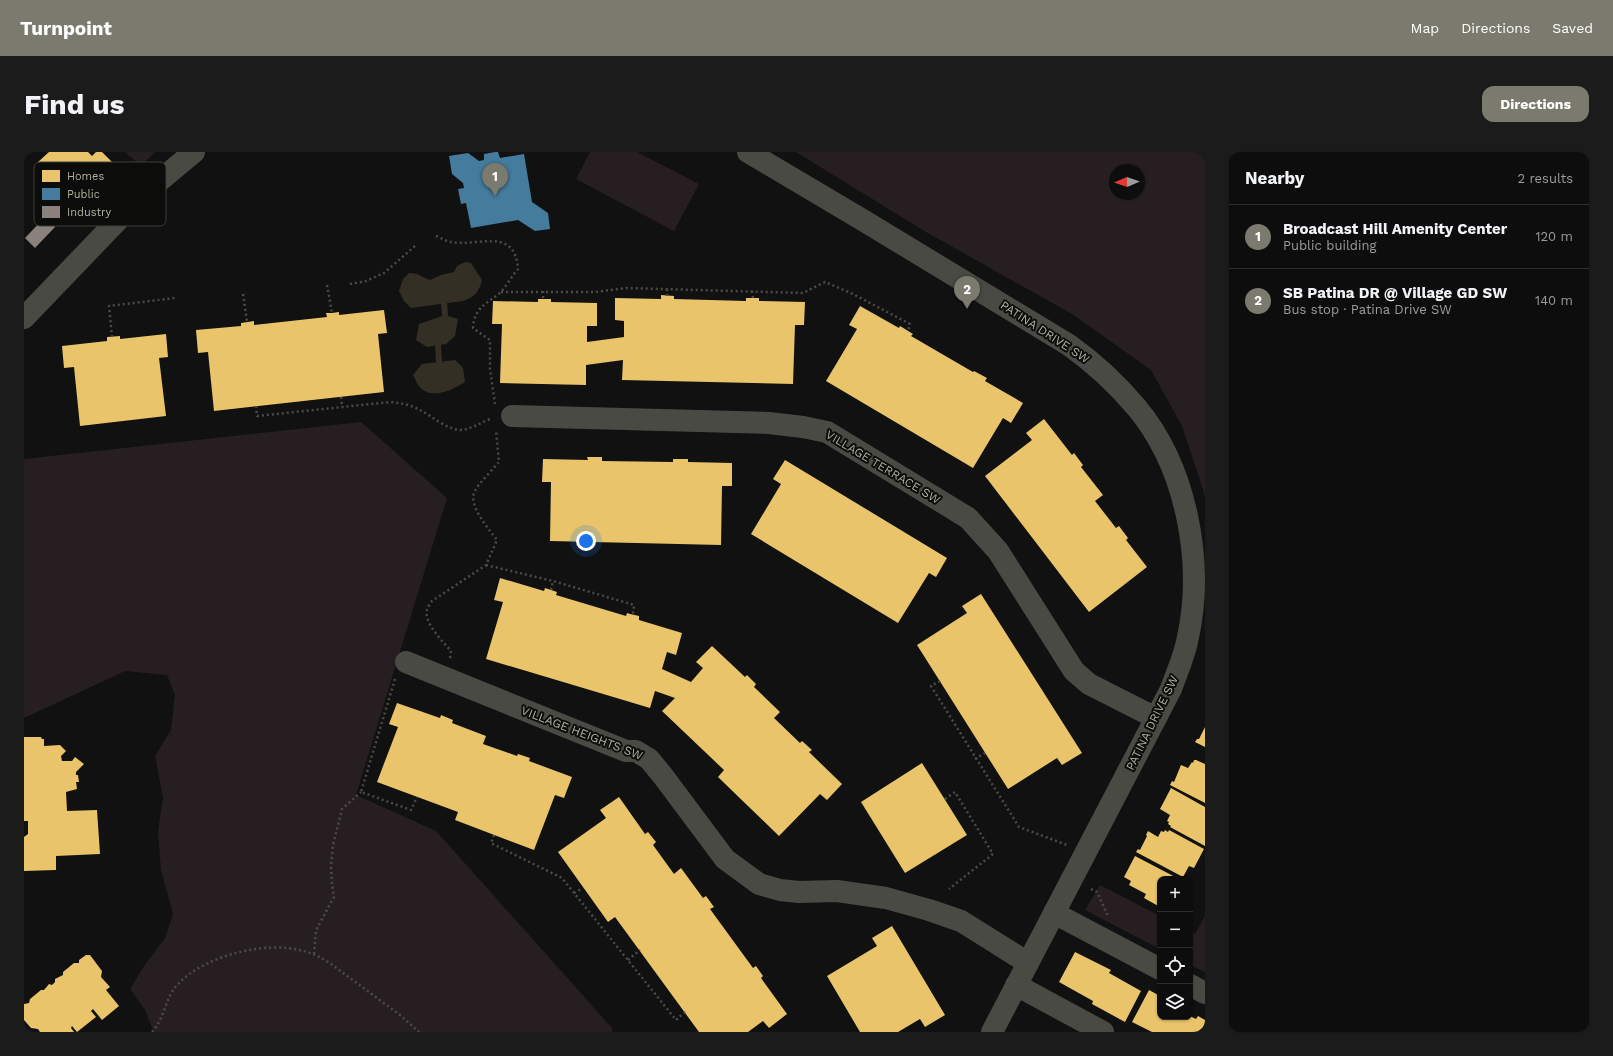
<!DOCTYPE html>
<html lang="en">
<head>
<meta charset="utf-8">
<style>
	:root { --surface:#0d0d0d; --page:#1b1b1b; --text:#f1f3f6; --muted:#9a9c9d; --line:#2d2d2e; --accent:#7a7a6e }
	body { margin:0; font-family:"Work Sans",sans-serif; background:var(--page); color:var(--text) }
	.controls { position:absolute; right:12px; bottom:12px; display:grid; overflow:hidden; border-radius:8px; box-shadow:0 1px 3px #0004 }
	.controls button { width:36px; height:36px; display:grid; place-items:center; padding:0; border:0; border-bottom:1px solid var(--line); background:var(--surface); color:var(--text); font:20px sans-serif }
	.compass { position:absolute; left:1085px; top:12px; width:36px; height:36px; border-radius:50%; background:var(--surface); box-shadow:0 1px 3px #0004; rotate:268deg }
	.you { position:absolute; left:562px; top:389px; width:14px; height:14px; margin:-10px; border:3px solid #fff; border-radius:50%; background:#1a73e8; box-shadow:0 0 0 6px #1a73e833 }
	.badge { display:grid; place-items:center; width:26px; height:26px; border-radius:50%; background:var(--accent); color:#fff; font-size:13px; font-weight:700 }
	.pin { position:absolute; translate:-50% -33px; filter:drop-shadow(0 1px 2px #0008) }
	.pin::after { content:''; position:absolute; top:21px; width:14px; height:12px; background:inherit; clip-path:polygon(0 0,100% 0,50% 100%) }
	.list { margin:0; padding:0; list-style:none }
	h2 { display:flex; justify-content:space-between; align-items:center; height:52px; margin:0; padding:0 16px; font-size:17px }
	h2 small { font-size:13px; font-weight:400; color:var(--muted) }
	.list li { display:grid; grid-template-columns:26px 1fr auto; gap:12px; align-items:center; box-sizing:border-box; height:64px; padding:0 16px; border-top:1px solid var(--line) }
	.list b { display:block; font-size:15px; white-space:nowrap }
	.list p { margin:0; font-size:13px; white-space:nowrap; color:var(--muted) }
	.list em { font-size:13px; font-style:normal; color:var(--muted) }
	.icon { flex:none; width:22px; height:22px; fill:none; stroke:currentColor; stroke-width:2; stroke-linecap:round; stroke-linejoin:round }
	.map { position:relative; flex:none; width:1181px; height:880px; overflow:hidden; border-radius:12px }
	header { display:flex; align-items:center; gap:24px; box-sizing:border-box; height:56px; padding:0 20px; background:var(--accent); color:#fff }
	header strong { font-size:19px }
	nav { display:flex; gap:22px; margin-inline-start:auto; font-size:14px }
	.intro { display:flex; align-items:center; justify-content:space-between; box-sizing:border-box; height:96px; padding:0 24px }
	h1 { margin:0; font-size:28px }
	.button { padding:10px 18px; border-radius:12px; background:var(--accent); color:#fff; font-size:14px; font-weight:700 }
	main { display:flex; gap:24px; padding:0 24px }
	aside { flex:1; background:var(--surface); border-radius:12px; box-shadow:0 1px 3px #0004 }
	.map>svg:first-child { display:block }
</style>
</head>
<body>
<header>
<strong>Turnpoint</strong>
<nav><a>Map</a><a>Directions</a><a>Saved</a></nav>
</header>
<div class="intro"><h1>Find us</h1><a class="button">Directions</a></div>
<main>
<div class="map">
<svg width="1181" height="880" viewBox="0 0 1181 880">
	<rect width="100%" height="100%" fill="#111"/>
	<g fill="#271e22" fill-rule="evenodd">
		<path d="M101,0H131L117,14Z"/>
		<path d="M566,0H613L675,32L650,79L552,27Z"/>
		<path d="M772,0H1181V344L1158,274L1127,218L1048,162L902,80ZM1091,18H1115V42H1091Z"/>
		<path d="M337,270L423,346L332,643L412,679L588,876V880H130L121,858L106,837L120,814L141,786L149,762L137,718L134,679L139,646L131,604L147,578L151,543L143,523L101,519L0,566V307Z"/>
		<path d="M1076,733L1136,764V797L1061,758Z"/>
		<path d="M1181,764V820L1166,813V780L1171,782Z"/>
	</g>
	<g fill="#332f24">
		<path d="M441,110L447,111L458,128C455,140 451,145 439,149L387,156L380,149L375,139L379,127L385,121C396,121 397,125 406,128L417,123L430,120L433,114Z"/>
		<path d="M421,163L434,167L431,184L422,192L403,195L392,188L395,172Z"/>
		<path d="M431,208L439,216L441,230C428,238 407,249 395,234C392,231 391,226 389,223L398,212Z"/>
	</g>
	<g fill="#e9c46a">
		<path d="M25,0H64L68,4L72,0H78L94,16L72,38L67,34L62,40L57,35L52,39L44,31L36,40L10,16L14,12L13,11Z"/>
		<path d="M637,143L650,144V147L722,149V146H735V149L781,150L780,173H771L769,232L598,228L599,208L562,213V233L476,231L478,172H468L469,149L514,150V147H527V150L573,151V174H563V190L600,185V169L591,168V146L637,147Z"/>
		<path d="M836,154L875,176L876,174L889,182L887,184L949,220L950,219L963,226L961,229L999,251L987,271L979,266L949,316L802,229L833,177L825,173Z"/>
		<path d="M360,158L363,181L354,182L360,240L190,259L184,200L174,201L172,178L217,174V171L230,169V173L303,165L302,161H308L315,160V163Z"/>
		<path d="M142,182L144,205L135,206L142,264L56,274L50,215L40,216L38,194L83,189V185L96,184V187Z"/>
		<path d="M1020,267L1048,303L1050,301L1059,313L1057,315L1079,343L1071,349L1092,376L1095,374L1104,386L1102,388L1123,415L1065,460L961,324L1008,288L1002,281Z"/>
		<path d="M563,305H578V309L649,310V307H664V310L708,311V334H698L697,393L526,389L527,330H518L519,307L564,308Z"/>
		<path d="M761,308L923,406L912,425L905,421L874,471L727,382L757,332L749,327Z"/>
		<path d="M476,426L520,439L521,436L533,440L532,443L602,464L603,461L606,462L615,464V468L658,481L652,503L643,500L638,517L667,530L679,516L672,510L688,494L721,525L723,523L732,532L730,535L756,560L750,566L776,591L778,589L788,598L785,600L818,632L803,648L796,642L755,684L694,625L700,618L638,559L651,546L631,539L626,556L462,507L479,450L470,448Z"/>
		<path d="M957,442L1058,601L1038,613L1033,606L984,637L893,493L943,461L938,454Z"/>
		<path d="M373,551L416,566L417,563L429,568L428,571L462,584L459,592L493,604L494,602L506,606L505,609L548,625L540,646L531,643L510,698L431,668L434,660L353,630L374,575L365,572Z"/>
		<path d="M1181,575V595L1171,590L1173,587H1175Z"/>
		<path d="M0,585H17L18,587H20V594L36,593L42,599L37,604L38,609H48L51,605L60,612L52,620V623H54L55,630H52L53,637L42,640L43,659L73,658L76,702L32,704V718L0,719V685L4,682V669H0Z"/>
		<path d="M1170,608H1172L1181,612V651L1146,633L1148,629L1150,630L1157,613L1164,616L1168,610L1169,611Z"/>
		<path d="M898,611L943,683L881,721L837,650Z"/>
		<path d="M1147,636L1181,655V694L1146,675L1147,674L1144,672L1145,670L1143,669L1146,663L1136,657Z"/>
		<path d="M595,645L621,682L624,680L632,690L629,693L650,722L657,716L679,746L682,744L690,755L686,757L729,816L732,814L739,824L737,826L763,862L745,876L739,869L724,880H675L591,765L584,770L534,700L582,666L576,658Z"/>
		<path d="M1141,678L1144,680L1145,678L1180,697L1170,716L1165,714L1159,725L1112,700L1114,697L1116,698L1123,684L1122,683L1124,679L1134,685L1137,679L1140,680Z"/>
		<path d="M1111,704L1155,727H1136V755L1120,746L1122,742L1105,733L1107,729L1100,725Z"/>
		<path d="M868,774L921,863L901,875L896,867L874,880H836L803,824L853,794L848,786Z"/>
		<path d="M1051,800L1087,818L1085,821L1117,839L1101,870L1068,852L1069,849L1035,830Z"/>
		<path d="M62,803H66L78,819L77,825L86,835L82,838L95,854L78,868L69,857L67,859L72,865L53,880L48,874L47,876L50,880H16L14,877L7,876L0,868V852L5,851L6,847L17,838H20L25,832L28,833L31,830V827L39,823V820L50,811H55V808Z"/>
		<path d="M1125,838L1136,844V865L1166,864L1172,867L1174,864L1181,868V880H1128L1108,870Z"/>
	</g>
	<path fill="#457b9d" d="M471,0H474L476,6L500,2L508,50L524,61L526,77L511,79L494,68L447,76L442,51L437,52L434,37L440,36L439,31L428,22L425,4L444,1L455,9L460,8V2Z"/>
	<path fill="#8a817c" d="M21,65L31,75L11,96L1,86Z"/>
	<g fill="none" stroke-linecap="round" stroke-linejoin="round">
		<g stroke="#332f24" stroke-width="6">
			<path d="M420,151L421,163"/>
			<path d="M414,193L415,209"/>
		</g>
		<g stroke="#4b4c46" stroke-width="2.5" stroke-dasharray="2 3" stroke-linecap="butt">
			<path d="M412,84C417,86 422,89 427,90C454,95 491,74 494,117C488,124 483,133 477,140C463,152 450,155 449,176L466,188V217L471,252"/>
			<path d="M326,132L342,129L360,121L391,94"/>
			<path d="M303,133L308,161"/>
			<path d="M519,139V147"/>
			<path d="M728,139L729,146"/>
			<path d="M477,140H571L602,136L779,141L801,130L827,141L886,172L884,179"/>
			<path d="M219,142L223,170"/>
			<path d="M643,144V137"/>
			<path d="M88,185L85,154L151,146"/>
			<path d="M317,245L318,255"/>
			<path d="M232,254L233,264L366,250C377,251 387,253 396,258C408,264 424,279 439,278C449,276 458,270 468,266"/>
			<path d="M462,413L529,429L610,453L609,462"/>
			<path d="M527,438L529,429"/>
			<path d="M426,506L427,499C419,490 399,470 403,457C404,455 406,452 408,449L462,413L473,388C465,377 443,353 451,339C455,331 469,317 475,310L472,278"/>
			<path d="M371,527L337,640L387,658L393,645"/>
			<path d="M916,529L907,534L995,675L1043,693"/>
			<path d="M951,607L961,601"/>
			<path d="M921,647L931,640L969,702L925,737"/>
			<path d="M470,683L467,691L538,726L652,868L661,860"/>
			<path d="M1067,737L1073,740L1084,764"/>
			<path d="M550,741L559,736"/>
			<path d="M290,802L292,778L310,745L308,732L307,713L309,693L318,657L337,640"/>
			<path d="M604,808L616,798"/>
			<path d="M128,880C141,866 141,845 154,832C180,804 242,788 279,799C289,801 298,806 307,812L376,863L395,880"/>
		</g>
		<g stroke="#4a4a45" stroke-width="22">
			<path d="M724,0L837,67L1045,193C1070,211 1093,232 1113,256C1163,316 1180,411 1164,485C1161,503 1153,520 1147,537L968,880"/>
			<path d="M0,166L116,45L170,0"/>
			<path d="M488,264L745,271L779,275L803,280L944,366L974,399L1050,519L1065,532L1132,566"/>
			<path d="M382,510L602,599H612L625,607L639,624L701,707L735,732L756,738L775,740L813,739L862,746L905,758L937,769L1004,811"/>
			<path d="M1030,761L1136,817"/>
			<path d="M992,833L1079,880"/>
			<path d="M1166,833L1181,841"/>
		</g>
	</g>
	<g text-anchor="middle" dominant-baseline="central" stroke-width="4" stroke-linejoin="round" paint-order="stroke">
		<g font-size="12" fill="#b3b3a0" stroke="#0c0d0b">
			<text transform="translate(1021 180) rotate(33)">PATINA DRIVE SW</text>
			<text transform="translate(859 315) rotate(31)">VILLAGE TERRACE SW</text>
			<text transform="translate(1128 571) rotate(-64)">PATINA DRIVE SW</text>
			<text transform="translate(558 581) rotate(21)">VILLAGE HEIGHTS SW</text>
		</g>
	</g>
	<rect x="10" y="10" width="132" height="64" rx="6" fill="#0c0d0b" stroke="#3e3f38" stroke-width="1"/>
	<rect x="18" y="18" width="18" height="12" fill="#e9c46a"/>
	<rect x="18" y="36" width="18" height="12" fill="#457b9d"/>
	<rect x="18" y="54" width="18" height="12" fill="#8a817c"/>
	<g font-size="11" fill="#b3b3a0">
		<text x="43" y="28">Homes</text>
		<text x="43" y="46">Public</text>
		<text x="43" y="64">Industry</text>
	</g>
</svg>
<div class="controls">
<button>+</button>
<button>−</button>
<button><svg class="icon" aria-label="locate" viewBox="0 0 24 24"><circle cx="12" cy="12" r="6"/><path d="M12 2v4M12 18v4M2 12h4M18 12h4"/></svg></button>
<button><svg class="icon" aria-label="layers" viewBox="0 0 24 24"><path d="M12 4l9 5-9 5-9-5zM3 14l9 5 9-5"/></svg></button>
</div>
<svg class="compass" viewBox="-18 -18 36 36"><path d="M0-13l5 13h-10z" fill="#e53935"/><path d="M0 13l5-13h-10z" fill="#9a9c9d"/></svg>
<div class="you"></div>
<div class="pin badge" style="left:471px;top:44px">1</div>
<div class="pin badge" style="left:943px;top:157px">2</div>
</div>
<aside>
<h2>Nearby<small>2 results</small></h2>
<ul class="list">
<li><span class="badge">1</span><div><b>Broadcast Hill Amenity Center</b><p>Public building</p></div><em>120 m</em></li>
<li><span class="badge">2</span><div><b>SB Patina DR @ Village GD SW</b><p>Bus stop · Patina Drive SW</p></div><em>140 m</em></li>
</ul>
</aside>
</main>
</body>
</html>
